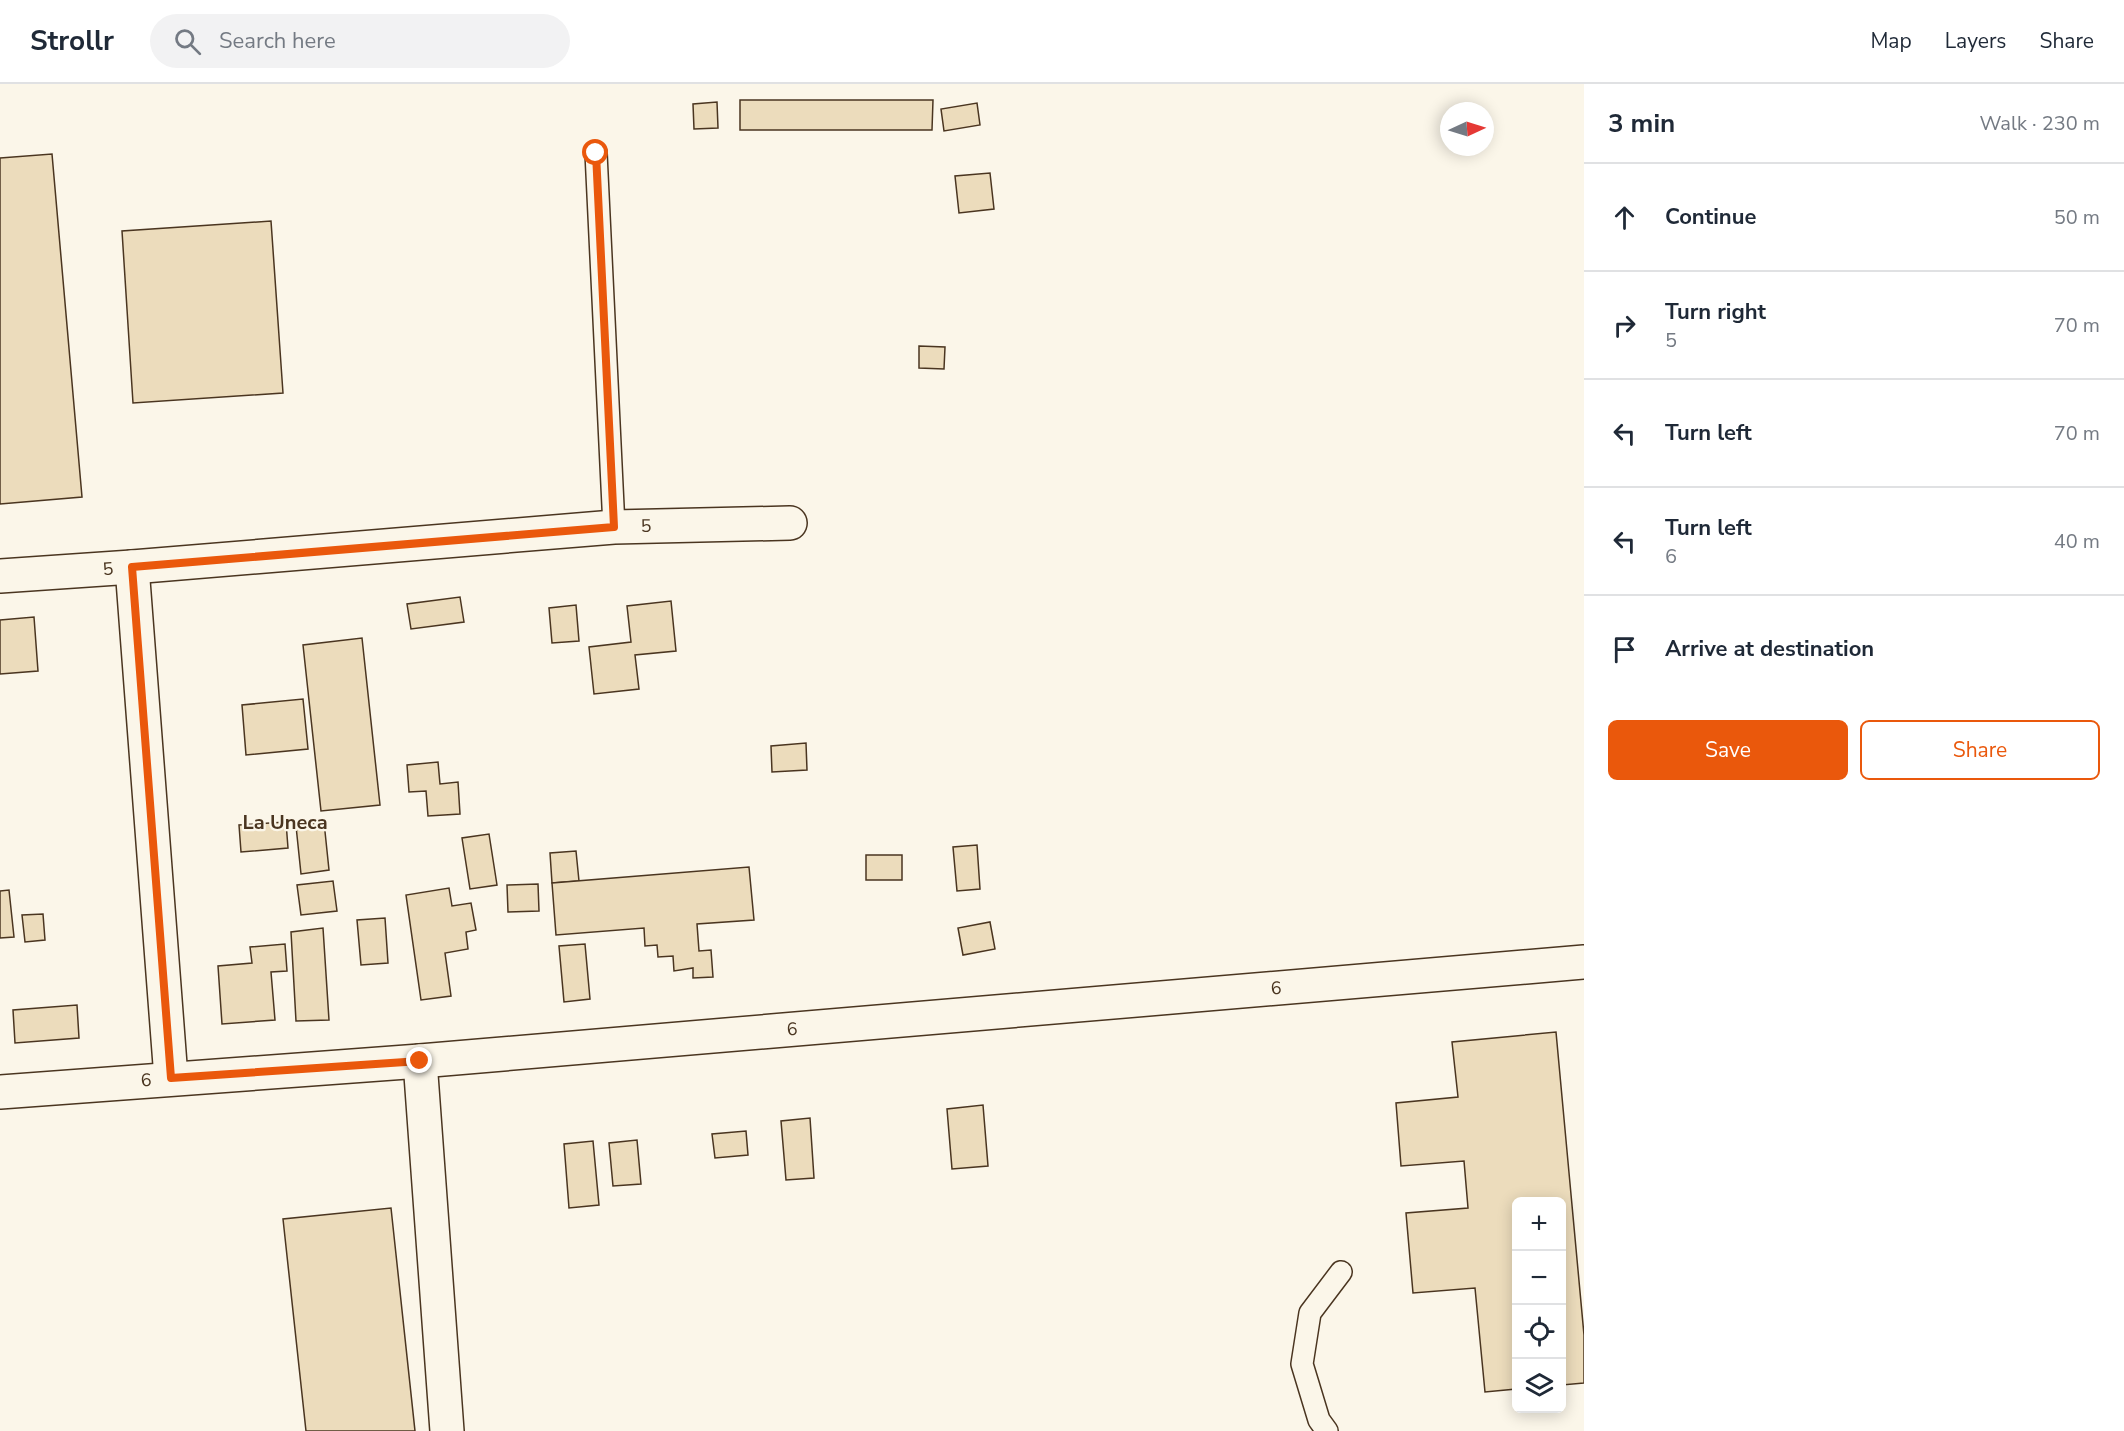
<!DOCTYPE html>
<html lang="en">
<head>
<meta charset="utf-8">
<style>
	:root { --surface:#fff; --page:#f2f2f3; --text:#1f2937; --muted:#747a83; --line:#e0e1e3; --accent:#ea580c }
	body { margin:0; font-family:"Nunito Sans",sans-serif; background:var(--page); color:var(--text) }
	.controls { position:absolute; right:18px; bottom:18px; display:grid; overflow:hidden; border-radius:9px; box-shadow:0 3px 15px #0003 }
	.controls button { width:54px; height:54px; display:grid; place-items:center; padding:0; border:0; border-bottom:2px solid var(--line); background:var(--surface); color:var(--text); font:30px sans-serif }
	.compass { position:absolute; left:1440px; top:18px; width:54px; height:54px; border-radius:50%; background:var(--surface); box-shadow:0 3px 15px #0003; rotate:86deg }
	.stop { position:absolute; width:18px; height:18px; margin:-14px; border:4px solid #ea580c; border-radius:50%; background:#fff }
	.stop.end { background:#ea580c; border-color:#fff; box-shadow:0 2px 6px #0008 }
	.list { margin:0; padding:0; list-style:none }
	h2 { display:flex; justify-content:space-between; align-items:center; height:78px; margin:0; padding:0 24px; font-size:26px }
	h2 small { font-size:20px; font-weight:400; color:var(--muted) }
	.list li { display:grid; grid-template-columns:39px 1fr auto; gap:18px; align-items:center; box-sizing:border-box; height:108px; padding:0 24px; border-top:2px solid var(--line) }
	.list b { display:block; font-size:22px; white-space:nowrap }
	.list p { margin:0; font-size:20px; white-space:nowrap; color:var(--muted) }
	.list em { font-size:20px; font-style:normal; color:var(--muted) }
	.actions { display:flex; gap:12px; padding:18px 24px }
	.actions a { flex:1; padding:14px 0; border:2px solid var(--accent); border-radius:9px; text-align:center; font-size:21px; color:var(--accent) }
	.actions .main { background:var(--accent); color:#fff }
	.icon { flex:none; width:33px; height:33px; fill:none; stroke:currentColor; stroke-width:2; stroke-linecap:round; stroke-linejoin:round }
	.map { position:relative; flex:none; width:1584px; height:1347px; overflow:hidden }
	header { display:flex; align-items:center; gap:36px; box-sizing:border-box; height:84px; padding:0 30px; background:var(--surface); border-bottom:2px solid var(--line) }
	header strong { font-size:28px }
	nav { display:flex; gap:33px; margin-inline-start:auto; font-size:21px }
	.search { width:420px; height:54px; background:var(--page); display:flex; align-items:center; gap:15px; box-sizing:border-box; padding:0 21px; border-radius:33px; color:var(--muted); font-size:22px }
	main { display:flex }
	aside { flex:1; background:var(--surface) }
	.map>svg:first-child { display:block }
</style>
</head>
<body>
<header>
<strong>Strollr</strong>
<div class="search"><svg class="icon" aria-label="search" viewBox="0 0 24 24"><circle cx="10" cy="10" r="6"/><path d="M15 15l6 6"/></svg>Search here</div>
<nav><a>Map</a><a>Layers</a><a>Share</a></nav>
</header>
<main>
<div class="map">
<svg width="1584" height="1347" viewBox="0 0 1584 1347">
	<rect width="100%" height="100%" fill="#fbf6e9"/>
	<g fill="#ecdcbc" stroke="#4a3520" stroke-width="1.5">
		<path d="M740,16H933L932,46H740Z"/>
		<path d="M717,18L718,44L694,45L693,20Z"/>
		<path d="M977,19L980,41L944,47L941,25Z"/>
		<path d="M52,70L82,413L0,420V74Z"/>
		<path d="M990,89L994,125L959,129L955,92Z"/>
		<path d="M271,137L283,309L133,319L122,147Z"/>
		<path d="M919,262L945,263L944,285L919,284Z"/>
		<path d="M460,513L464,538L411,545L407,520Z"/>
		<path d="M671,517L676,567L635,571L639,605L594,610L589,563L631,558L627,522Z"/>
		<path d="M576,521L579,557L552,559L549,524Z"/>
		<path d="M34,533L38,587L0,590V536Z"/>
		<path d="M362,554L380,721L321,727L303,561Z"/>
		<path d="M303,615L308,665L246,671L242,621Z"/>
		<path d="M806,659L807,686L772,688L771,662Z"/>
		<path d="M438,678L440,700L458,698L460,730L428,732L426,707L409,708L407,681Z"/>
		<path d="M286,738L288,764L241,768L239,741Z"/>
		<path d="M324,738L329,786L301,790L296,742Z"/>
		<path d="M489,750L497,801L470,805L462,754Z"/>
		<path d="M977,761L980,805L957,807L953,763Z"/>
		<path d="M576,767L579,797L552,799L550,769Z"/>
		<rect x="866" y="771" width="36" height="25"/>
		<path d="M749,783L754,836L697,840L699,867L711,866L713,893L693,894V884L674,887L673,872L658,873L657,861L645,862L644,844L556,851L552,799Z"/>
		<path d="M333,797L337,827L301,831L297,801Z"/>
		<path d="M538,800L539,827L508,828L507,801Z"/>
		<path d="M449,804L452,822L471,819L476,846L466,848L468,865L445,869L451,912L421,916L406,811Z"/>
		<path d="M9,806L14,853L0,854V807Z"/>
		<path d="M43,830L45,856L25,858L22,831Z"/>
		<path d="M385,834L388,879L361,881L357,836Z"/>
		<path d="M990,838L995,865L963,871L958,844Z"/>
		<path d="M323,844L329,936L296,937L291,848Z"/>
		<path d="M285,860L287,887L271,888L275,936L222,940L218,882L252,879L250,863Z"/>
		<path d="M585,860L590,915L564,918L559,862Z"/>
		<path d="M77,921L79,954L15,959L13,926Z"/>
		<path d="M1556,948L1584,1251V1299L1562,1301V1118H1516V1305L1485,1308L1475,1204L1413,1209L1406,1129L1468,1124L1464,1077L1401,1082L1396,1019L1458,1013L1452,958Z"/>
		<path d="M983,1021L988,1082L952,1085L947,1025Z"/>
		<path d="M810,1034L814,1094L786,1096L781,1037Z"/>
		<path d="M746,1047L748,1071L715,1074L712,1050Z"/>
		<path d="M637,1056L641,1100L613,1102L609,1059Z"/>
		<path d="M593,1057L599,1121L569,1124L564,1060Z"/>
		<path d="M391,1124L415,1347H306L283,1135Z"/>
	</g>
	<g fill="none" stroke-linecap="round" stroke-linejoin="round">
		<g stroke="#4a3520" stroke-width="24">
			<g id="lane">
				<path d="M596,69L614,443"/>
				<path d="M1327,1347L1319,1336L1302,1280L1310,1229L1341,1188"/>
			</g>
		</g>
		<g stroke="#4a3520" stroke-width="36">
			<g id="street">
				<path d="M132,483L171,994"/>
				<path d="M0,492L132,483L614,443L790,439"/>
				<path d="M420,977L447,1347"/>
				<path d="M0,1008L420,977L1584,878"/>
			</g>
		</g>
		<use href="#lane" stroke="#fbf6e9" stroke-width="21"/>
		<use href="#street" stroke="#fbf6e9" stroke-width="33"/>
	</g>
	<g fill="none" stroke-linecap="round" stroke-linejoin="round">
		<path stroke="#ea580c" stroke-width="8" d="M420,977L171,994L132,483L614,443L596,69"/>
	</g>
	<g text-anchor="middle" dominant-baseline="central" stroke-width="4.5" stroke-linejoin="round" paint-order="stroke">
		<g font-size="18" fill="#4a3520" stroke="#fbf6e9">
			<text transform="translate(646 442) rotate(-1)">5</text>
			<text transform="translate(108 485) rotate(-4)">5</text>
			<text transform="translate(1276 904) rotate(-5)">6</text>
			<text transform="translate(792 945) rotate(-5)">6</text>
			<text transform="translate(146 996) rotate(-5)">6</text>
		</g>
		<g font-size="20" font-weight="bold" fill="#4a3520" stroke="#fbf6e9">
			<text x="285" y="738">La Uneca</text>
		</g>
	</g>
</svg>
<div class="controls">
<button>+</button>
<button>−</button>
<button><svg class="icon" aria-label="locate" viewBox="0 0 24 24"><circle cx="12" cy="12" r="6"/><path d="M12 2v4M12 18v4M2 12h4M18 12h4"/></svg></button>
<button><svg class="icon" aria-label="layers" viewBox="0 0 24 24"><path d="M12 4l9 5-9 5-9-5zM3 14l9 5 9-5"/></svg></button>
</div>
<svg class="compass" viewBox="-18 -18 36 36"><path d="M0-13l5 13h-10z" fill="#e53935"/><path d="M0 13l5-13h-10z" fill="#747a83"/></svg>
<div class="stop" style="left:596px;top:69px"></div>
<div class="stop end" style="left:420px;top:977px"></div>
</div>
<aside>
<h2>3 min<small>Walk · 230 m</small></h2>
<ul class="list">
<li><svg class="icon" aria-label="ahead" viewBox="0 0 24 24"><path d="M12 20V5M6 11l6-6 6 6"/></svg><div><b>Continue</b></div><em>50 m</em></li>
<li><svg class="icon" aria-label="right" viewBox="0 0 24 24"><path d="M7 20v-9h11M14 6l5 5-5 5"/></svg><div><b>Turn right</b><p>5</p></div><em>70 m</em></li>
<li><svg class="icon" aria-label="left" viewBox="0 0 24 24"><path d="M17 20v-9H6M10 6l-5 5 5 5"/></svg><div><b>Turn left</b></div><em>70 m</em></li>
<li><svg class="icon" aria-label="left" viewBox="0 0 24 24"><path d="M17 20v-9H6M10 6l-5 5 5 5"/></svg><div><b>Turn left</b><p>6</p></div><em>40 m</em></li>
<li><svg class="icon" aria-label="arrive" viewBox="0 0 24 24"><path d="M6 21V4h12l-3 4 3 4H6"/></svg><div><b>Arrive at destination</b></div></li>
</ul>
<div class="actions"><a class="main">Save</a><a>Share</a></div>
</aside>
</main>
</body>
</html>
